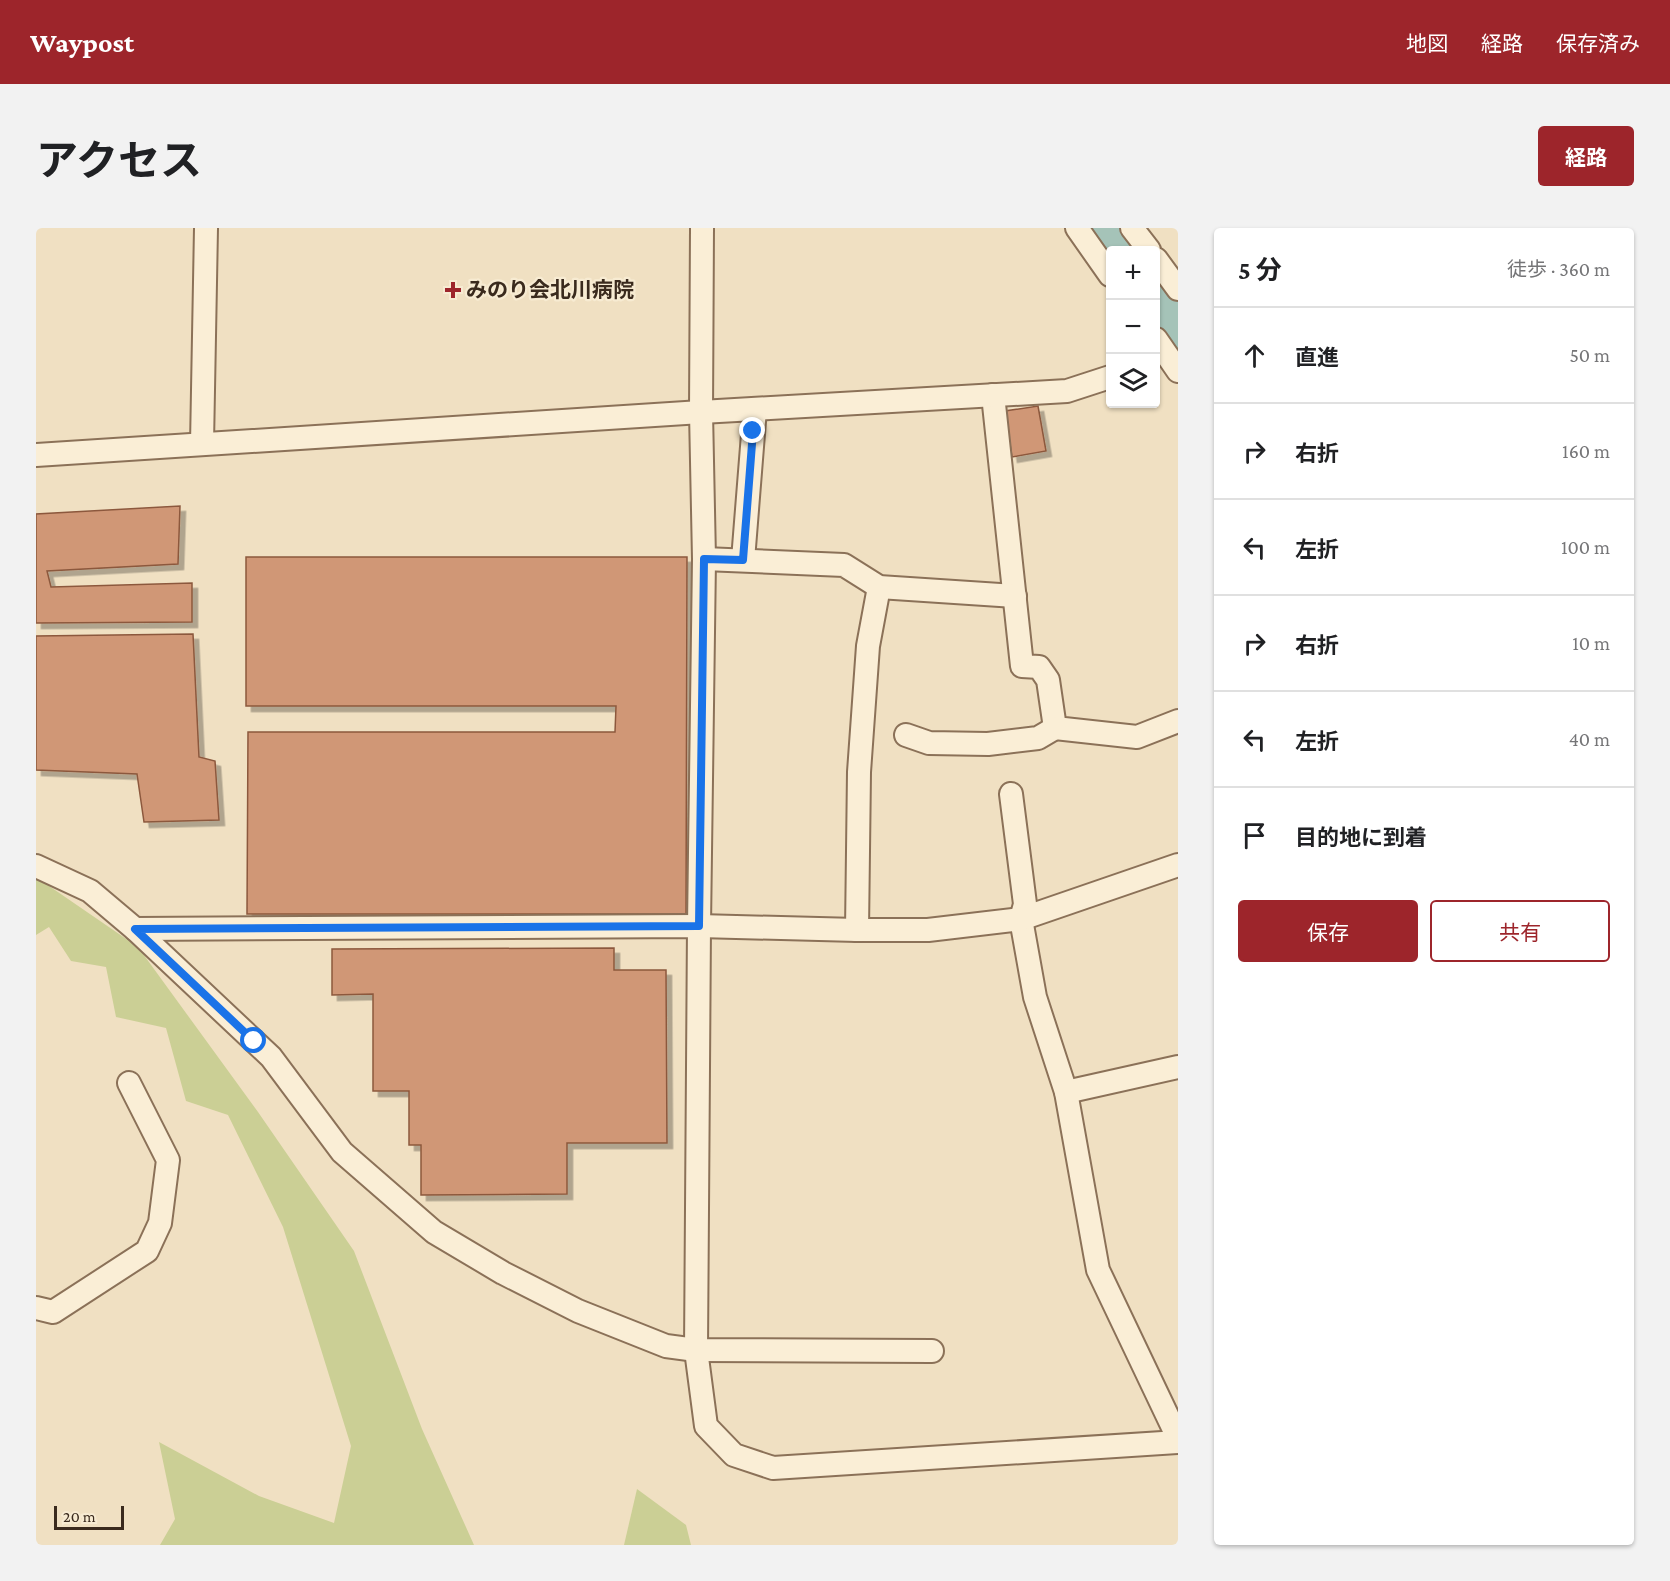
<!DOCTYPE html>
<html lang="ja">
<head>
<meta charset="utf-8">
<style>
	:root { --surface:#fff; --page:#f2f2f2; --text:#202124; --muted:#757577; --line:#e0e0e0; --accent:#9d252b }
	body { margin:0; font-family:"Crimson Pro","Noto Sans JP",serif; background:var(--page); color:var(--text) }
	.controls { position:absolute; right:18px; top:18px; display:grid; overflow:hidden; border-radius:6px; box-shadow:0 2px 4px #0004 }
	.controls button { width:54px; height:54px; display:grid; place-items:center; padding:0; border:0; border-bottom:2px solid var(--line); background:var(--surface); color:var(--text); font:30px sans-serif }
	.scale { position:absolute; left:18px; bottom:15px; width:70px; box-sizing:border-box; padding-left:6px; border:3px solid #3a2a1d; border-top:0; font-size:16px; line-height:21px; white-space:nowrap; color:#3a2a1d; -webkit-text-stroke:4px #f7ebd2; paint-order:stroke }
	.stop { position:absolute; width:18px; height:18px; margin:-14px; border:4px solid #1a73e8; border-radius:50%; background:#fff }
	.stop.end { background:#1a73e8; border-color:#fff; box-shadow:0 2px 6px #0008 }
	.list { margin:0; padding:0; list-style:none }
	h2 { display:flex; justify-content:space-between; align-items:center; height:78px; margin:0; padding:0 24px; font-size:26px }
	h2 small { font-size:20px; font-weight:400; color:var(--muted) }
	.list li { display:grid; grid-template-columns:39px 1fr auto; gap:18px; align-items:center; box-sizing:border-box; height:96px; padding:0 24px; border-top:2px solid var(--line) }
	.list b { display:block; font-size:22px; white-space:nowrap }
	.list em { font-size:20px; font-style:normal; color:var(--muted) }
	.actions { display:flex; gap:12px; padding:18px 24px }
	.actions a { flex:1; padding:14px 0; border:2px solid var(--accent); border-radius:6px; text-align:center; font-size:21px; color:var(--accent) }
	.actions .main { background:var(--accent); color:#fff }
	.icon { flex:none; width:33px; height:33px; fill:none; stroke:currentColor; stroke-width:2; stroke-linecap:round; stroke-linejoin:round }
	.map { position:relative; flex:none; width:1142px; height:1317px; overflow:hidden; border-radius:6px }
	header { display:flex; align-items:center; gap:36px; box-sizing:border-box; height:84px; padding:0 30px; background:var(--accent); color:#fff }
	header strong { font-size:28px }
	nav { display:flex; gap:33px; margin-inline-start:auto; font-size:21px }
	.intro { display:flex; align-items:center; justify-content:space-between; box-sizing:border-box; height:144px; padding:0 36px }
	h1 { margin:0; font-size:42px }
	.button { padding:15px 27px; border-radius:6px; background:var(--accent); color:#fff; font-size:21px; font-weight:700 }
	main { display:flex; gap:36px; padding:0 36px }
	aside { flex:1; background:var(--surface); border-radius:6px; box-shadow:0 2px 4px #0004 }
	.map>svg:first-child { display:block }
</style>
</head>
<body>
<header>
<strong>Waypost</strong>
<nav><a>地図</a><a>経路</a><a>保存済み</a></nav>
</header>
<div class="intro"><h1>アクセス</h1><a class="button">経路</a></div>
<main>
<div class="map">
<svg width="1142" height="1317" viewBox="0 0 1142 1317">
	<defs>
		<filter id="shadow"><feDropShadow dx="5.5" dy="5.5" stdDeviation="0" flood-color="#0004"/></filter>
	</defs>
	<rect width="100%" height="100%" fill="#f0e0c2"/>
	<g fill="#cbcf95">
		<path d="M0,649L102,719L222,884L318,1023L386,1201L438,1317H124L139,1291L123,1214L223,1268L298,1295L315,1218L247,999L192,887L150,873L130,800L80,789L70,739L35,733L13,699L0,707Z"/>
		<path d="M601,1261L650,1297L655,1317H588Z"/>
	</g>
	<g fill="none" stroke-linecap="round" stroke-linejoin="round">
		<g stroke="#a5c3b8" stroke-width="42">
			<path d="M1063,0L1079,22"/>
			<path d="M1120,79L1142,111"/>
		</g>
	</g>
	<g fill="#d09776" stroke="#8c583d" stroke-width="1.5" filter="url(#shadow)">
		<path d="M1002,178L1010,223L976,229L969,183Z"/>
		<path d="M144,278L142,336L11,343L15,359L156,355V394L0,395V286Z"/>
		<path d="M210,329H651L650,686H211L212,504H579L580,478H210Z"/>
		<path d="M157,406L163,529L179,533L183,592L108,594L101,546L0,542V408Z"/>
		<path d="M578,720V742H630L631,915H531V966L385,967V917H373V863H337V766L296,767V721Z"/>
	</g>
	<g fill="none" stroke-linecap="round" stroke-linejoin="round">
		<g stroke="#8b7158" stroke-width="26">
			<g id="street">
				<path d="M666,0L665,184L668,331L663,698L660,1122L670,1198L698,1227L737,1240L1142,1214"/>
				<path d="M1041,0L1074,47"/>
				<path d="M1096,0L1113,22"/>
				<path d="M1120,31L1142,61"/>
				<path d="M1120,111L1142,143"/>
				<path d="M957,167L986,438L1003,439L1012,452L1019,500L1101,509L1142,493"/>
				<path d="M166,216L170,0"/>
				<path d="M0,227L665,184L1031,163L1074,149"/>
				<path d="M668,331L808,337L843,359L979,368"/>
				<path d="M707,332L719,181"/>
				<path d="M870,507L893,515L952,516L1002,510L1019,500"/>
				<path d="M975,566L989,676L985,691L999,769L1030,864L1062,1042L1142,1210"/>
				<path d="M0,638L54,663L99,701L235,829L306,924L398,1004L467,1045L542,1083L630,1118L660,1122L896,1123"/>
				<path d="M99,701L663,698L821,702H892L985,691L1142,637"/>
				<path d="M821,702L823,544L832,418L843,359"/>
				<path d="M1030,864L1142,839"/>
				<path d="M0,1080L17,1084L111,1023L124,995L132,932L93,855"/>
			</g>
		</g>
		<use href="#street" stroke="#faeed6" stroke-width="22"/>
	</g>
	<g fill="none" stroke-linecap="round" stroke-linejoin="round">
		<path stroke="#1a73e8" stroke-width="8" d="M218,813L99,701L663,698L668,331L707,332L717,203"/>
	</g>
	<path fill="#9d252b" stroke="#f7ebd2" stroke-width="2" d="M414 53h6v6h6v6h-6v6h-6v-6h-6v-6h6z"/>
	<g text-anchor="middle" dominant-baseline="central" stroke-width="4.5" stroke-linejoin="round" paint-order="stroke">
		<g font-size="21" font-weight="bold" fill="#3a2a1d" stroke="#f7ebd2" text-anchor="start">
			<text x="430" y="62">みのり会北川病院</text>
		</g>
	</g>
</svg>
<div class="controls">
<button>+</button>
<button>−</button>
<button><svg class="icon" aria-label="layers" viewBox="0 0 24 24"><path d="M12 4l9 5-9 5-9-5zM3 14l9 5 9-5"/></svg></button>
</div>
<div class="scale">20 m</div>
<div class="stop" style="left:218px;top:813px"></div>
<div class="stop end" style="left:717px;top:203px"></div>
</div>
<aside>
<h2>5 分<small>徒歩 · 360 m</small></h2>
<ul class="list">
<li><svg class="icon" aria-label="ahead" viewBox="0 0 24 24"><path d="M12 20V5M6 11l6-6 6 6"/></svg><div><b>直進</b></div><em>50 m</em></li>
<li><svg class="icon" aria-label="right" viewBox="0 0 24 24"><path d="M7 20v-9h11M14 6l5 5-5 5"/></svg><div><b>右折</b></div><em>160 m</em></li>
<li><svg class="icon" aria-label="left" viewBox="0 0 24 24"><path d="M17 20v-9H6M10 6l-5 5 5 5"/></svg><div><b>左折</b></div><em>100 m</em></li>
<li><svg class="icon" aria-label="right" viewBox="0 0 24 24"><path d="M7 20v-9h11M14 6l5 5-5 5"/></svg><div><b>右折</b></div><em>10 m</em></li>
<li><svg class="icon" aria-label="left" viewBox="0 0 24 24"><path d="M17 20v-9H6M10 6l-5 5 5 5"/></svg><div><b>左折</b></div><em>40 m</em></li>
<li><svg class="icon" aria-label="arrive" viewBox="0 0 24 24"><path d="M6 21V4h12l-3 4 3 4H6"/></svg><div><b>目的地に到着</b></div></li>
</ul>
<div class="actions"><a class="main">保存</a><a>共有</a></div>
</aside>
</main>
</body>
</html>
